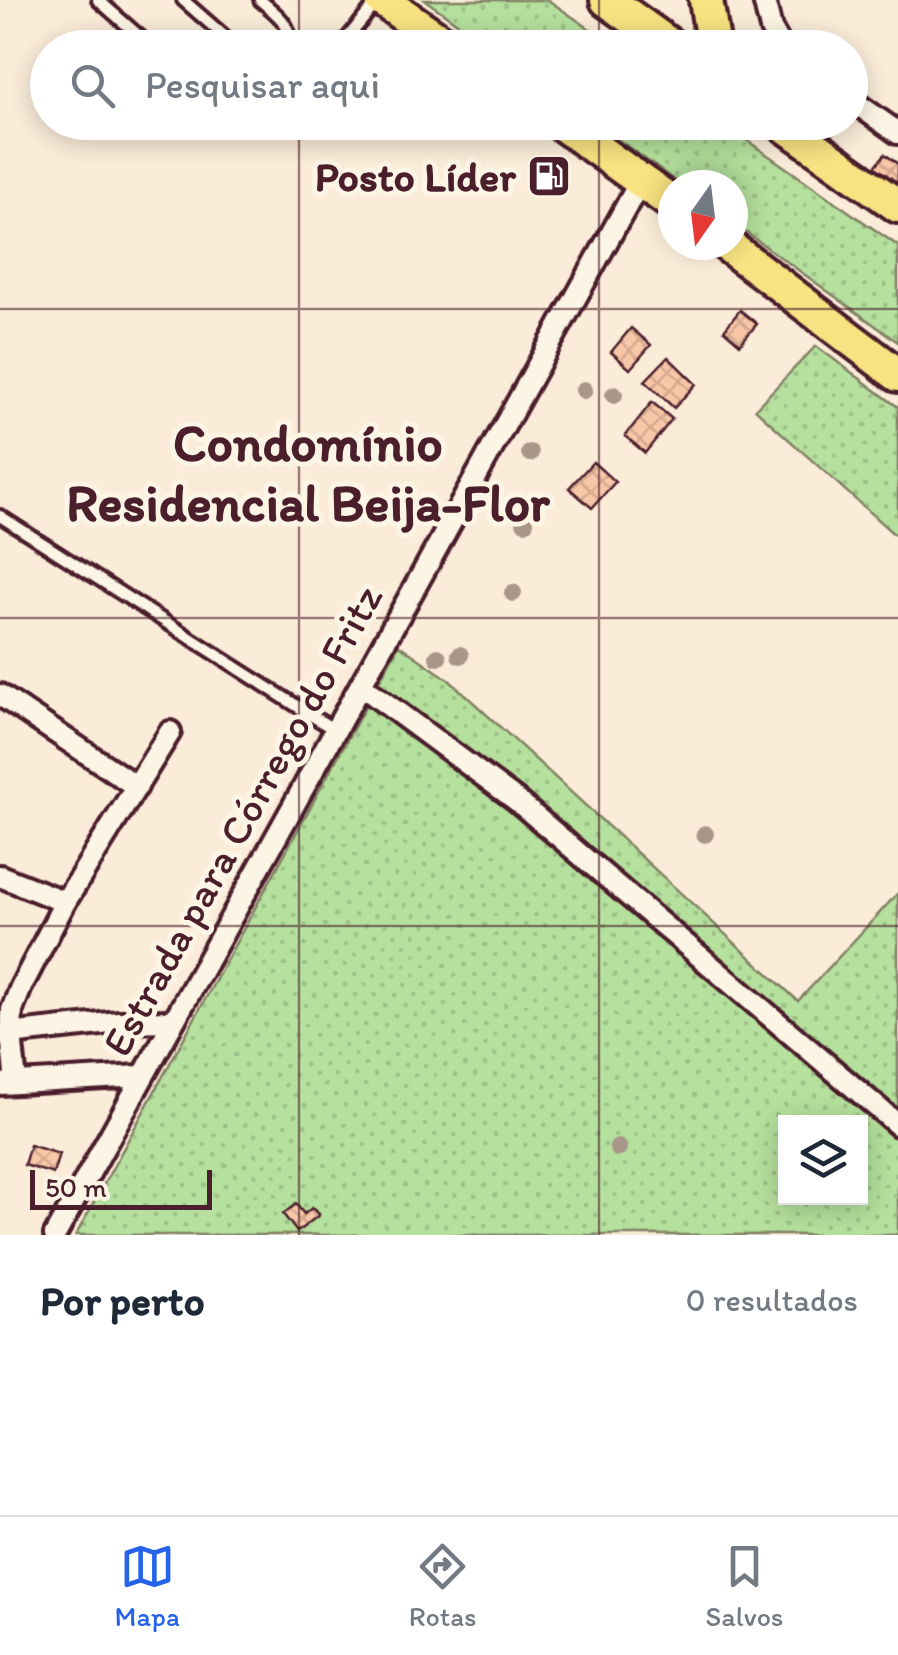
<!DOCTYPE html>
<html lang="pt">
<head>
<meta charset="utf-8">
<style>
	:root { --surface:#fff; --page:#f6f6f7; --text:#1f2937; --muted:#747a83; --line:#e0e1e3; --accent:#2563eb }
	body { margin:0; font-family:Itim,sans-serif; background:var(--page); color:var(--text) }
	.controls { position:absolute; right:30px; bottom:30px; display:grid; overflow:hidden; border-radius:0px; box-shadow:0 5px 25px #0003 }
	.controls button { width:90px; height:90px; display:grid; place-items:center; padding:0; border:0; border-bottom:2px solid var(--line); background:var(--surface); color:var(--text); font:50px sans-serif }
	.compass { position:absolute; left:658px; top:170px; width:90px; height:90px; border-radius:50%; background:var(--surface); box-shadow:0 5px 25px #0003; rotate:194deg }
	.scale { position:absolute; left:30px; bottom:25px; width:182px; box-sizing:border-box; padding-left:10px; border:5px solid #4a1f2b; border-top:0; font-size:28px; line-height:35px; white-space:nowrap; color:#4a1f2b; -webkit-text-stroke:8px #fcf5e5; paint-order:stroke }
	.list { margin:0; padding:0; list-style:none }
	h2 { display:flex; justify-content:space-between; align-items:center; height:130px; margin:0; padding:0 40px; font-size:42px }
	h2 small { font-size:32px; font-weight:400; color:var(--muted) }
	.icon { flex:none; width:55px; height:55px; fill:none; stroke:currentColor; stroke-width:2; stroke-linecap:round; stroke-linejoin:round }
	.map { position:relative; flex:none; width:898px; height:1235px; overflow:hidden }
	.search { position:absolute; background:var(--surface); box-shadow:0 5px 25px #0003; left:30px; right:30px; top:30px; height:110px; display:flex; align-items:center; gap:25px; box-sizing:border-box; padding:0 35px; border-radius:55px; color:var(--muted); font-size:38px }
	.sheet { height:280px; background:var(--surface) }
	nav { display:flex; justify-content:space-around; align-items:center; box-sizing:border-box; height:140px; border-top:2px solid var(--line); background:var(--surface); font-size:28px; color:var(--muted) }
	nav a { display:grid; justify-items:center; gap:5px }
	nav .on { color:var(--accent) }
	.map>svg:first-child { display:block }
</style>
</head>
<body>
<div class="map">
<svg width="898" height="1235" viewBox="0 0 898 1235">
	<defs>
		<pattern id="grass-dots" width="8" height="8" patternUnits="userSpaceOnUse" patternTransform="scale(2.5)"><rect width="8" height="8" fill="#b5e09d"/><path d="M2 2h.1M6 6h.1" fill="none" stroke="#9dc087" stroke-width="1.8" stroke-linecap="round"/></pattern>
		<pattern id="building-cross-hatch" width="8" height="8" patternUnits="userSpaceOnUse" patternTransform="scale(2.5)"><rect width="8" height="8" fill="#f8c7a8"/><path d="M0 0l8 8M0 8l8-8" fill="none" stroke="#d6aa91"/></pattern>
	</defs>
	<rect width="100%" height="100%" fill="#fbecd9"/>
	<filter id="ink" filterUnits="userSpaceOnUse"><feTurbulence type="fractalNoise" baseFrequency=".01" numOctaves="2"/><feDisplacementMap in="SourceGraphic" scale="20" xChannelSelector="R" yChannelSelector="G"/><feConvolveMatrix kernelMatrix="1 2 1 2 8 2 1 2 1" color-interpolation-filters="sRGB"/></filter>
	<g filter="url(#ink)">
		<g fill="url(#grass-dots)" stroke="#808064" stroke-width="2.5" fill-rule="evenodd">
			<path d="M425,0H548L616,47H491Z"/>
			<path d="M595,123H722L898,246V342L733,223V185H681Z"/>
			<path d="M816,346L898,407V538L755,409Z"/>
			<path d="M399,645L448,679L798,1001L898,893V1235H76ZM786,1122H860V1198H786Z"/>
		</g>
		<g fill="url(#building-cross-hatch)" stroke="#4a1f2b" stroke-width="2.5">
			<path d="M885,154L898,164V186L874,168Z"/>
			<path d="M740,310L757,324L740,344L724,330Z"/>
			<path d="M631,328L651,345L630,369L611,352Z"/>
			<path d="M668,357L696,384L674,408L645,381Z"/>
			<path d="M652,402L672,419L645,453L625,436Z"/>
			<path d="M593,462L615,482L592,508L569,488Z"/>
			<path d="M30,1145L59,1154L53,1174L24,1165Z"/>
			<path d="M296,1204L304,1214L312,1208L319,1215L297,1232L283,1214Z"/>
		</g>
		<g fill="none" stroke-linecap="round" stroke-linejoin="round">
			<g stroke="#4a1f2b" stroke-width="18">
				<g id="service">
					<path d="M98,0L153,48"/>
					<path d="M183,0L238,48"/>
					<path d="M260,0C277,15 292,23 290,48"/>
					<path d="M339,48L378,1"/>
					<path d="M0,516L336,731"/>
				</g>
			</g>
			<g stroke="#4a1f2b" stroke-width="28">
				<g id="minor">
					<path d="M764,0L771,29L782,48"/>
					<path d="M850,99L898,133"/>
					<path d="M362,686L516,800L898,1125"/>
					<path d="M0,695L137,787"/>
					<path d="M0,876L65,902"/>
					<path d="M0,1035L119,1022L172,1021"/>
					<path d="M16,1083L11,1034L12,1010L21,987L65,902L170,732"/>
					<path d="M0,1084L141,1076"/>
					<path d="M55,1235L641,180"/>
				</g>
			</g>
			<g stroke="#4a1f2b" stroke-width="40">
				<g id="primary">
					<path d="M382,0L451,48"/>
					<path d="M607,0L674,48"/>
					<path d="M706,0L714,48"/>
					<path d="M559,122L673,204"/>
					<path d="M780,122L898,206"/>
					<path d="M727,245L898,375"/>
				</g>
			</g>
			<use href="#service" stroke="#fcf5e5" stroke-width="10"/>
			<use href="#minor" stroke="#fcf5e5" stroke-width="20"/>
			<use href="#primary" stroke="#f8e281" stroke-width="32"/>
		</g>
		<g fill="#a89689">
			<circle cx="584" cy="390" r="9"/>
			<circle cx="614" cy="395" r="9"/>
			<circle cx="530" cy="453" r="9"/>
			<circle cx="525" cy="522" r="9"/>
			<circle cx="513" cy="593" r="9"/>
			<circle cx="460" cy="655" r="9"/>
			<circle cx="438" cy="657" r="9"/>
			<circle cx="705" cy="834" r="9"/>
			<circle cx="618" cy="1148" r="9"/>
		</g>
	</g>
	<path fill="none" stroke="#4a1f2b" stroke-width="2.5" stroke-opacity="0.55" d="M299,0V48M599,0V48M299,122V1235M599,122V1235M0,309H898M0,618H898M0,926H898"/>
	<defs>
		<g id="fuel-square" transform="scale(2.25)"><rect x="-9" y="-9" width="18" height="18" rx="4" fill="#4a1f2b" stroke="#fcf5e5"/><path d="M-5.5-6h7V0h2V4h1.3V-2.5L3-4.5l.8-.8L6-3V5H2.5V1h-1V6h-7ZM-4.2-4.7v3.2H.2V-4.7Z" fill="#fff"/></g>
	</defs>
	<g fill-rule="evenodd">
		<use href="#fuel-square" x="549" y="176"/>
	</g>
	<g text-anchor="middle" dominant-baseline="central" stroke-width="10" stroke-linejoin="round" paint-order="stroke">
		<g font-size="42" font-weight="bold" fill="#4a1f2b" stroke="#fcf5e5" text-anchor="end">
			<text x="516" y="176">Posto Líder</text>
		</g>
		<g font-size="42" fill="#4a1f2b" stroke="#fcf5e5">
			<text transform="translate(242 820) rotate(-61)">Estrada para Córrego do Fritz</text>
		</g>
		<g font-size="52" font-weight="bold" fill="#4a1f2b" stroke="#fcf5e5">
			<text x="308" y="443">Condomínio<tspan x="308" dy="60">Residencial Beija-Flor</tspan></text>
		</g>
	</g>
</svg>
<div class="controls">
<button><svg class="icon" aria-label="layers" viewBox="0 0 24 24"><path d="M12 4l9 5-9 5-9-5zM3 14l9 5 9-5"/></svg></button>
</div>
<svg class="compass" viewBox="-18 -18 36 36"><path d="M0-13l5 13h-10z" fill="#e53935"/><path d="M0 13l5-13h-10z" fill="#747a83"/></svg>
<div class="scale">50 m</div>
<div class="search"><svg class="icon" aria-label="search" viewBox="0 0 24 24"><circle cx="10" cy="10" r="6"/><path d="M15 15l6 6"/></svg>Pesquisar aqui</div>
</div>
<section class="sheet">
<h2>Por perto<small>0 resultados</small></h2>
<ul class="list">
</ul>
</section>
<nav>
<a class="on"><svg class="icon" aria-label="map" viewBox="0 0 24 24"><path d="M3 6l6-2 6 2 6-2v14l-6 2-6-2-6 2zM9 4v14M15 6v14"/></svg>Mapa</a>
<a><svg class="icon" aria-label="directions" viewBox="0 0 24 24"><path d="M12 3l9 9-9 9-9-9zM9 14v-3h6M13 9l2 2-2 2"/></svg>Rotas</a>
<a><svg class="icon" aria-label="saved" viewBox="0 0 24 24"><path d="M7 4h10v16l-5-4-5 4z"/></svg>Salvos</a>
</nav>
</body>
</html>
